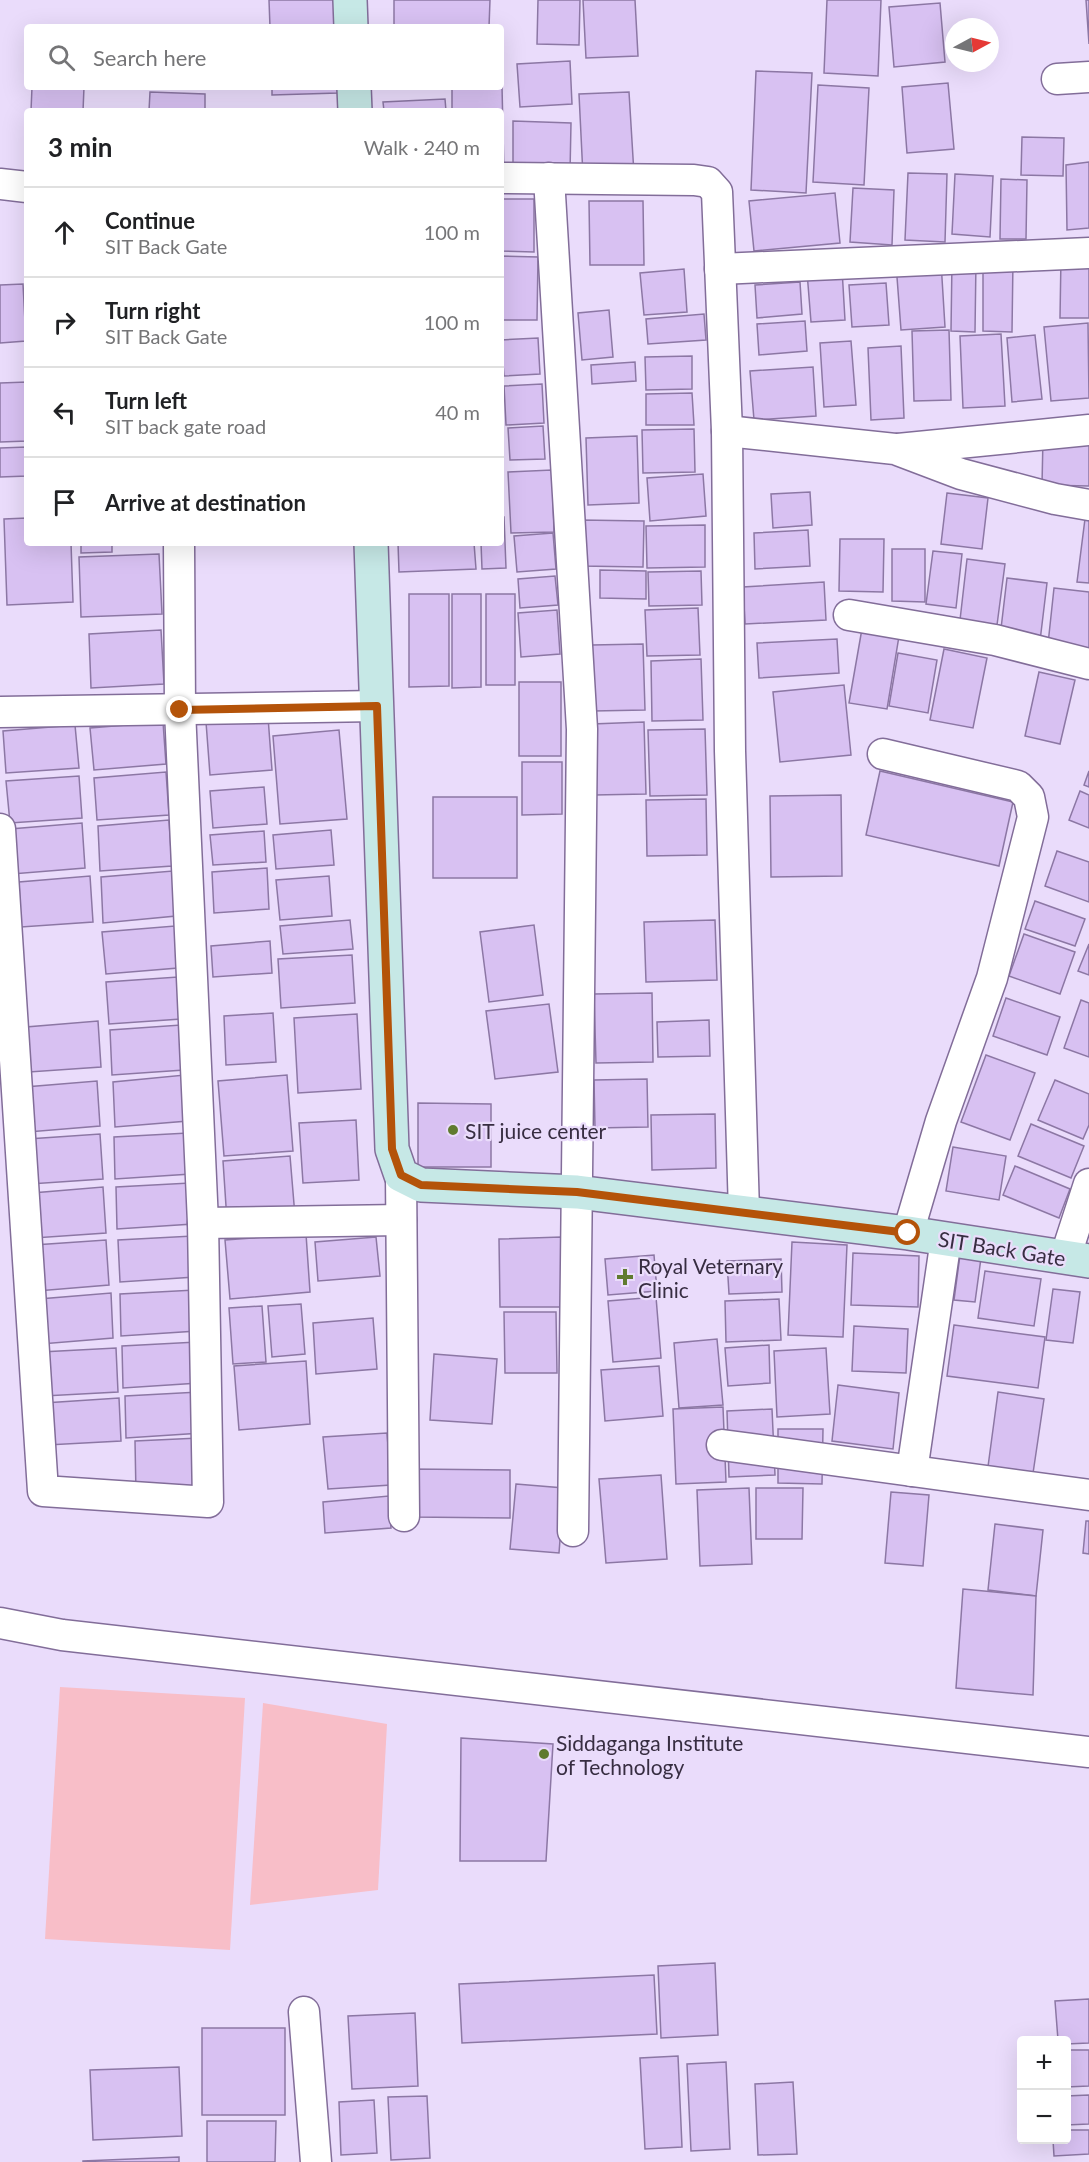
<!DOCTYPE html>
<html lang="en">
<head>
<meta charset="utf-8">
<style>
	:root { --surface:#fff; --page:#f2f2f2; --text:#202124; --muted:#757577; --line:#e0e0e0 }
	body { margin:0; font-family:Lato,sans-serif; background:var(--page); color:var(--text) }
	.controls { position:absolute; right:18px; bottom:18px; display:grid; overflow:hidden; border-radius:6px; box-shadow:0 6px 24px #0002 }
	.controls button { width:54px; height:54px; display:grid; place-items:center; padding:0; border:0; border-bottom:2px solid var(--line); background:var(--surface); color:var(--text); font:30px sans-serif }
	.compass { position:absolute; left:945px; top:18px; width:54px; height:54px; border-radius:50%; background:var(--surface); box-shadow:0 6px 24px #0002; rotate:83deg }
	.stop { position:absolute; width:18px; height:18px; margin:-14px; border:4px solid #b45309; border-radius:50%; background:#fff }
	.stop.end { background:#b45309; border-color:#fff; box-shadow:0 2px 6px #0008 }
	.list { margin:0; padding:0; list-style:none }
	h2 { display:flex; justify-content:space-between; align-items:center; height:78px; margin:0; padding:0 24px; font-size:26px }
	h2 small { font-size:20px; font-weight:400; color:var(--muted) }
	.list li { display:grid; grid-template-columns:39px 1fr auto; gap:18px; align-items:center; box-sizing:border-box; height:90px; padding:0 24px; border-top:2px solid var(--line) }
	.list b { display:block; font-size:22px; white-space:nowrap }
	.list p { margin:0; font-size:20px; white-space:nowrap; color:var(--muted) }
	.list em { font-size:20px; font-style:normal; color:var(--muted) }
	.icon { flex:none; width:33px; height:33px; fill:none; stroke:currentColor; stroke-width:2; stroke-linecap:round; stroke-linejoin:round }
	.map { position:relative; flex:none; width:1089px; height:2162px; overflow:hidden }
	.search { position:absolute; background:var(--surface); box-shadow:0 6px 24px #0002; left:24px; top:24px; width:480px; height:66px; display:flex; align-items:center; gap:15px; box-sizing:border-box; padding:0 21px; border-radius:6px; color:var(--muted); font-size:22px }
	.panel { position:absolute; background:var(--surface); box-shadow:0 6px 24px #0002; left:24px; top:108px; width:480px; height:438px; border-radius:6px }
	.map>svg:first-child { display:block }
</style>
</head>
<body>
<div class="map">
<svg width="1089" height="2162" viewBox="0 0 1089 2162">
	<rect width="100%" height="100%" fill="#eadcfb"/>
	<g fill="#f8bec8">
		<path d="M60,1687L245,1698L230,1950L45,1939Z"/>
		<path d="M263,1703L387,1724L378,1890L250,1905Z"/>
	</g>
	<g fill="#d8c1f2" stroke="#8c77a4" stroke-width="1.5">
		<path d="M269,0H335L336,27H270Z"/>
		<path d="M394,0H490L489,27H394Z"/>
		<path d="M538,0H580L579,45L537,44Z"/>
		<path d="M583,0H635L638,56L586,58Z"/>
		<path d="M827,0H881L878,76L824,73Z"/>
		<path d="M1086,0H1089V44Z"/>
		<path d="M940,3L945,62L894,67L889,7Z"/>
		<path d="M255,25V27H210Z"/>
		<path d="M570,61L572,104L520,107L517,64Z"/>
		<path d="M756,71L812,73L806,193L751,190Z"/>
		<path d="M948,83L954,149L907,153L902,87Z"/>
		<path d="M818,85L869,88L864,185L813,182Z"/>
		<path d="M502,86L504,177H501V111H452V87Z"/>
		<path d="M32,87H84L83,111H31Z"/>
		<path d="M272,87H338V93L272,95Z"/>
		<path d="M150,92L205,94V111H149Z"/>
		<path d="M629,92L634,174L583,176L579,94Z"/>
		<path d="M445,99L446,111H384L383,102Z"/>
		<path d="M513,121L571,123L570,172L513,171Z"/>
		<path d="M1022,137L1064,138L1063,176L1021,175Z"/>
		<path d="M1089,162V228L1067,230L1066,165Z"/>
		<path d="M908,173L947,174L945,242L905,240Z"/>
		<path d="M955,174L993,176L990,237L952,234Z"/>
		<path d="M1001,179L1027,180L1026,239H1000Z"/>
		<path d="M853,188L894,190L892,245L850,242Z"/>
		<path d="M835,193L840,243L754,251L749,201Z"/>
		<path d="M501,199H534V252L501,251Z"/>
		<path d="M589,201H643L644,265H590Z"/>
		<path d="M501,256L538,257L537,320H501Z"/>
		<path d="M1061,257H1089V318H1060Z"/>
		<path d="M983,260H1013L1012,332L983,331Z"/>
		<path d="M952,261H976L975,332L951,331Z"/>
		<path d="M941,262L945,327L901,330L896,264Z"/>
		<path d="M684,269L687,312L644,315L640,273Z"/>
		<path d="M842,269L845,320L811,322L807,272Z"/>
		<path d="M800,282L802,314L757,318L755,285Z"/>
		<path d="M886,283L889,325L852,327L849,285Z"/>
		<path d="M23,284L26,341L0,343V285Z"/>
		<path d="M609,310L613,357L582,360L578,313Z"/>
		<path d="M704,314L706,340L648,344L646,319Z"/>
		<path d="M805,321L807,351L759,355L757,324Z"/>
		<path d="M1088,323L1089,398L1051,401L1044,327Z"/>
		<path d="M949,330L951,400L914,401L912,331Z"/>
		<path d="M1001,334L1005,406L963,408L960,336Z"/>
		<path d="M1035,335L1042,399L1012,402L1007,338Z"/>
		<path d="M538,338L540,374L504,376L501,340Z"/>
		<path d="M851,341L856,405L824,407L820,343Z"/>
		<path d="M901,346L904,418L871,420L868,348Z"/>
		<path d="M692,356V389L646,390L645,357Z"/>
		<path d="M635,362L636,381L592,384L591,365Z"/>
		<path d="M813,367L816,416L754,420L750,371Z"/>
		<path d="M27,382V441L0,442V383Z"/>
		<path d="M542,384L544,423L506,425L504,386Z"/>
		<path d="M692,393L694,425H646V394Z"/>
		<path d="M543,426L545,459L510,460L508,428Z"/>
		<path d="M694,429L695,472L643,473L642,430Z"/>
		<path d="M637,436L639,503L588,505L586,438Z"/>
		<path d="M1043,438L1089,439V486L1042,485Z"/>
		<path d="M27,447V476L0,477V448Z"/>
		<path d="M552,470L554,532L511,533L508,472Z"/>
		<path d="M703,474L706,516L650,521L647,478Z"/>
		<path d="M810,492L812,525L773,528L771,494Z"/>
		<path d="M947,493L988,498L982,549L941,544Z"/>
		<path d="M1086,511H1089V583L1077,582Z"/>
		<path d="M501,517H504L506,568L482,569L481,543H501Z"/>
		<path d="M27,518V543H71L73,602L7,605L4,519Z"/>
		<path d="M581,520L644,521L643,567L580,566Z"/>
		<path d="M705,525V567L647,568L646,526Z"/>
		<path d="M808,530L810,566L755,569L754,533Z"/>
		<path d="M553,533L556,569L517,572L514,536Z"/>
		<path d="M840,539H884L883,592L839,591Z"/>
		<path d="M81,543H112V552L81,553Z"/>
		<path d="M398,543H474L476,569L399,572Z"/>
		<path d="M892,549H925V602L892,601Z"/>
		<path d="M933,551L962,554L956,608L926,604Z"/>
		<path d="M159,554L162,614L81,617L79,557Z"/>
		<path d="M967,559L1005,564L997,625L960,620Z"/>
		<path d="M600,570L646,571V599L600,598Z"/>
		<path d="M701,571L702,605L649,606L648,572Z"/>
		<path d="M555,576L558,605L520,608L518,579Z"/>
		<path d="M1007,578L1047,583L1040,641L1000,637Z"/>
		<path d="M824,582L826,620L745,624L743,587Z"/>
		<path d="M1054,588L1089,592V650L1048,644Z"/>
		<path d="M409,594H449V686L409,687Z"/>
		<path d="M452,594H481V687L452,688Z"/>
		<rect x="486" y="594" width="29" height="91"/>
		<path d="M698,608L700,655L647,656L645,610Z"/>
		<path d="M557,610L560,654L521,657L518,613Z"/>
		<path d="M863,623L900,630L887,709L849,703Z"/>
		<path d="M161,630L164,684L91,688L89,634Z"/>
		<path d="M837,639L839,673L759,678L757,643Z"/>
		<path d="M643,644L645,710L593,711L592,645Z"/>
		<path d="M944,649L987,658L973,728L930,720Z"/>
		<path d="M898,653L937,660L928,713L889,706Z"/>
		<path d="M701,659L703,720L652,721L651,661Z"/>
		<path d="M1039,672L1075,680L1060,744L1025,736Z"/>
		<rect x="519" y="682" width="42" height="74"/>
		<path d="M844,685L851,755L780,762L773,692Z"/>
		<path d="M268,717L272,770L210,775L206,722Z"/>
		<path d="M163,722L166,764L94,770L90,728Z"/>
		<path d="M644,722L646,794L594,795L592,724Z"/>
		<path d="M75,725L79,768L6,773L3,731Z"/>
		<path d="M705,729L707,795L650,796L648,730Z"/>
		<path d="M339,730L347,819L280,824L273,736Z"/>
		<path d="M522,762H562V814L522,815Z"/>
		<path d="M880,771L1013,802L999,866L866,835Z"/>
		<path d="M1089,771V787L1084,785Z"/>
		<path d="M166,772L169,815L97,820L94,778Z"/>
		<path d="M79,776L82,818L10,823L6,781Z"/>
		<path d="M264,787L267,824L213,828L210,791Z"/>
		<path d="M1080,791L1089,795V828L1069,820Z"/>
		<path d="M841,795L842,876L771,877L770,796Z"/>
		<rect x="433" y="797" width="84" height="81"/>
		<path d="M706,799L707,855L647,856L646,800Z"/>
		<path d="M169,820L172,866L100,871L98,826Z"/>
		<path d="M82,823L85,868L12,874L10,829Z"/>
		<path d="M331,830L334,865L276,869L273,835Z"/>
		<path d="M264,831L266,862L213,865L210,835Z"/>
		<path d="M1057,851L1089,862V902L1045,886Z"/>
		<path d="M267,868L269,909L214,913L212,872Z"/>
		<path d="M173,871L176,916L103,923L101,877Z"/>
		<path d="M90,876L93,922L21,927L19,882Z"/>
		<path d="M329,876L332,916L280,920L276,880Z"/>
		<path d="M1035,901L1085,919L1075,946L1025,929Z"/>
		<path d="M350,920L353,949L283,954L280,926Z"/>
		<path d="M715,920L717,980L646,982L644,922Z"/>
		<path d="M534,925L543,995L489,1002L480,932Z"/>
		<path d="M175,926L178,968L106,974L102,932Z"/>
		<path d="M1024,934L1075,952L1060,994L1009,976Z"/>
		<path d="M270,941L272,973L213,977L211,946Z"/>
		<path d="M1089,944V975L1078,971Z"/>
		<path d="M352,955L355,1003L281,1008L278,959Z"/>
		<path d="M178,977L181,1019L109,1024L106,982Z"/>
		<path d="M652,993L653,1062L596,1063L594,994Z"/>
		<path d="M1006,998L1060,1017L1047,1055L993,1036Z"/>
		<path d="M1081,1000L1089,1003V1057L1064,1048Z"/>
		<path d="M549,1004L558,1072L495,1079L486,1011Z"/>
		<path d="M273,1013L276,1062L226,1065L224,1016Z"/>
		<path d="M357,1014L361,1089L298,1093L294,1018Z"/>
		<path d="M709,1020L710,1056L658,1057L657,1022Z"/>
		<path d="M98,1021L101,1067L29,1072L26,1027Z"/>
		<path d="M181,1025L184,1070L112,1075L110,1030Z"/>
		<path d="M986,1055L1035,1073L1010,1140L961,1122Z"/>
		<path d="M185,1075L188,1121L115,1127L113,1082Z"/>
		<path d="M287,1075L293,1151L224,1156L218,1081Z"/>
		<path d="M647,1079L648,1127L595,1128L594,1080Z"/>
		<path d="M1055,1080L1089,1094V1125L1083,1139L1038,1120Z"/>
		<path d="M97,1081L100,1126L28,1132L25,1087Z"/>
		<path d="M418,1103L491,1104V1167H418Z"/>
		<path d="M715,1114L716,1168L652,1170L651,1115Z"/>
		<path d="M356,1120L359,1180L303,1183L299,1123Z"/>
		<path d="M1031,1124L1084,1146L1071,1178L1018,1156Z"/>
		<path d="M188,1133L191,1174L115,1179L114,1137Z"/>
		<path d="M100,1134L103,1179L30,1184L28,1139Z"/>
		<path d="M953,1147L1006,1156L999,1200L946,1191Z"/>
		<path d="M290,1156L295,1216L227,1221L223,1161Z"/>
		<path d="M1015,1166L1070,1189L1059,1218L1003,1195Z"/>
		<path d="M190,1183L193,1224L117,1229L116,1187Z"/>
		<path d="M103,1187L106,1233L34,1238L32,1193Z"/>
		<path d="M306,1234L310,1292L230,1299L225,1240Z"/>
		<path d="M193,1236L195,1277L120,1282L118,1240Z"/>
		<path d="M376,1237L380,1276L318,1281L315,1242Z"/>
		<path d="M561,1237L563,1307H500L499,1239Z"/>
		<path d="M106,1240L109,1285L37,1291L34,1245Z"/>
		<path d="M792,1242L847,1245L843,1337L788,1335Z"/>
		<path d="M853,1253L919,1256L918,1307L851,1305Z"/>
		<path d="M654,1255L657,1291L608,1295L605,1259Z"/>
		<path d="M960,1255L981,1258L975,1302L954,1300Z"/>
		<path d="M781,1259L782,1292L729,1294L727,1261Z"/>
		<path d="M985,1271L1041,1279L1034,1326L978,1318Z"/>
		<path d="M1053,1289L1080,1292L1073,1343L1046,1340Z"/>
		<path d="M195,1290L197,1331L121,1336L120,1294Z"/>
		<path d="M111,1293L113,1338L41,1344L39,1299Z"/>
		<path d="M656,1297L661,1358L613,1362L608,1301Z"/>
		<path d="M779,1299L781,1340L726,1342L725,1301Z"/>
		<path d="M301,1304L305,1354L272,1357L268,1306Z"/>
		<path d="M262,1306L266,1362L233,1364L229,1308Z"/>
		<path d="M504,1312H556L557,1373H505Z"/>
		<path d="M373,1318L377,1369L316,1374L313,1323Z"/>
		<path d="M954,1325L1045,1337L1038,1388L947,1376Z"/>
		<path d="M854,1326L908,1329L906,1373L852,1371Z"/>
		<path d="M717,1339L723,1405L679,1408L674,1343Z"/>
		<path d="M197,1342L199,1383L123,1388L122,1346Z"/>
		<path d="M769,1345L770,1383L728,1386L725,1348Z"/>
		<path d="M116,1348L118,1392L44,1396L41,1352Z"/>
		<path d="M826,1348L830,1414L777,1417L774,1351Z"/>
		<path d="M434,1354L497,1359L492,1424L430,1420Z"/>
		<path d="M306,1361L310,1424L239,1430L234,1366Z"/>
		<path d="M659,1366L663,1416L605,1421L601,1370Z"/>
		<path d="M838,1385L899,1393L893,1449L832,1441Z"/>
		<path d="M199,1392L202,1433L126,1438L125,1396Z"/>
		<path d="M998,1392L1044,1399L1032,1480L987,1474Z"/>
		<path d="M119,1398L121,1441L47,1445L44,1403Z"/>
		<path d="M723,1407L726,1482L676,1484L673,1409Z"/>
		<path d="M772,1409L775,1475L729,1477L727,1411Z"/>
		<path d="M778,1429H823L822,1484L778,1483Z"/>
		<path d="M387,1433L391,1485L328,1489L323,1437Z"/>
		<path d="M199,1438L202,1497L136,1494L135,1441Z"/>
		<path d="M411,1469L510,1470V1518L411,1517Z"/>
		<path d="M661,1475L667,1559L606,1563L599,1479Z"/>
		<path d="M516,1484L564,1488L559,1553L510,1549Z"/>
		<path d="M749,1488L752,1564L700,1566L697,1490Z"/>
		<path d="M756,1488H803L802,1539H756Z"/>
		<path d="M891,1492L929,1495L923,1566L885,1563Z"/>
		<path d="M389,1496L391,1528L325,1533L323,1502Z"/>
		<path d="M1086,1521H1089V1554L1083,1553Z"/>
		<path d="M995,1524L1043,1530L1036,1596L988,1590Z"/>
		<path d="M963,1589L1036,1596L1033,1695L956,1688Z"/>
		<path d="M461,1738L553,1744L546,1861H460Z"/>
		<path d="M715,1963L718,2035L661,2038L658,1966Z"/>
		<path d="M654,1975L657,2034L462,2043L459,1984Z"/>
		<path d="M1089,1999V2043L1066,2044V2040H1058L1055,2001Z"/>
		<path d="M415,2013L418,2086L352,2089L348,2016Z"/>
		<rect x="202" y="2028" width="83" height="87"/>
		<path d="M1066,2050H1089V2086L1066,2087Z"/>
		<path d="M678,2056L682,2147L645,2149L640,2058Z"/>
		<path d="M726,2062L730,2149L691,2151L687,2064Z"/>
		<path d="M179,2067L182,2136L93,2140L90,2070Z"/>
		<path d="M793,2082L797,2154L758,2155L755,2084Z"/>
		<path d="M1089,2095V2124L1066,2125V2096Z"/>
		<path d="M427,2096L430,2158L391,2160L388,2097Z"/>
		<path d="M374,2100L377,2153L341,2155L339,2102Z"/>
		<path d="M207,2121H276L275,2162H207Z"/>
		<path d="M1066,2130H1089V2154L1054,2156L1053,2140H1066Z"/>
		<path d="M179,2157V2162H83V2161Z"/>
	</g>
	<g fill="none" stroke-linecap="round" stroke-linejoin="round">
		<g stroke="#826d99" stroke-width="33">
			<g id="street">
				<path d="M1057,79L1089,77"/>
				<path d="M501,178L694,180L708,182L717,192L727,431L730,751L744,1212"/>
				<path d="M549,178L582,729L573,1531"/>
				<path d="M0,184L27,187"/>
				<path d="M720,269L1089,253"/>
				<path d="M727,431L895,449L961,474L1055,499L1089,505"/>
				<path d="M898,449L1089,430"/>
				<path d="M849,615L995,640L1089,664"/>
				<path d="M0,712L377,706"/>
				<path d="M883,754L1018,786L1029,797L1033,817L992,978L941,1121L908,1233"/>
				<path d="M0,829L43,1491L208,1502L203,1223L180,710L179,543"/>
				<path d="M401,1175L404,1516"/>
				<path d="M203,1223L401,1220"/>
				<path d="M1065,1258L1089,1184"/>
				<path d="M722,1445L1089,1495"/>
				<path d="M912,1471L946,1239"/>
				<path d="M0,1623L62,1635L1089,1752"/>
				<path d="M304,2012L316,2162"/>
			</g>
		</g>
		<g stroke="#826d99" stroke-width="36">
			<g id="secondary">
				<path d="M350,0L351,27"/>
				<path d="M354,87L355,111"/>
				<path d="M371,543L392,1149L401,1175L421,1185L577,1192L908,1233L1089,1261"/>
			</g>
		</g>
		<use href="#street" stroke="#fff" stroke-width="30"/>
		<use href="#secondary" stroke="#c6e8e6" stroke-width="33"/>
	</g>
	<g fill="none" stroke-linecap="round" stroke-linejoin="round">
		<path stroke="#b45309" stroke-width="8" d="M180,710L377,706L392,1149L401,1175L421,1185L577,1192L908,1233"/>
	</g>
	<g fill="#607b2f" stroke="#eadcfb" stroke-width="2">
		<circle cx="453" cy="1130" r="6"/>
		<path d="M622 1268h6v6h6v6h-6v6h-6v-6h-6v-6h6z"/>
		<circle cx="544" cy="1754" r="6"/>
	</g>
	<g text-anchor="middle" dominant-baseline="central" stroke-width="4.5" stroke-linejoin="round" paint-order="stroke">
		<g font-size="21" fill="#372d41" stroke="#eadcfb" text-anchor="start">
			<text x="465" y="1130">SIT juice center</text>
			<text x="638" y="1265">Royal Veternary<tspan x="638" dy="24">Clinic</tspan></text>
			<text x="556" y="1742">Siddaganga Institute<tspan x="556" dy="24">of Technology</tspan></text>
		</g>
		<g font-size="21" fill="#372d41" stroke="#eadcfb">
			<text transform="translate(1002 1248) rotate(9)">SIT Back Gate</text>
		</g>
	</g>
</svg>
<div class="controls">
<button>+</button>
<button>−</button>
</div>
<svg class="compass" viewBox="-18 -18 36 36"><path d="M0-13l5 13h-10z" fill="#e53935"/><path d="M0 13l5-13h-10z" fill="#757577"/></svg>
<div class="stop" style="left:908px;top:1233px"></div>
<div class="stop end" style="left:180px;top:710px"></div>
<div class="search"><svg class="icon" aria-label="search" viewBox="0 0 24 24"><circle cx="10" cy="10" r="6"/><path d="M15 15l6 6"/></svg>Search here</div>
<section class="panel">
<h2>3 min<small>Walk · 240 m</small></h2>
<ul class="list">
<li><svg class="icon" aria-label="ahead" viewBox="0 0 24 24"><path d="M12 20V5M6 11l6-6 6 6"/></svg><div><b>Continue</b><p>SIT Back Gate</p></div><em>100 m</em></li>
<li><svg class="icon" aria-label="right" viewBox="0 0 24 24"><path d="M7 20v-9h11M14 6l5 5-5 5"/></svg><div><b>Turn right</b><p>SIT Back Gate</p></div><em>100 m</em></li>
<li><svg class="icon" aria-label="left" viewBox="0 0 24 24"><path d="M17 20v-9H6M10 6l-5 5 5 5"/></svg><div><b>Turn left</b><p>SIT back gate road</p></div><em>40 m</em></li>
<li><svg class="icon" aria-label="arrive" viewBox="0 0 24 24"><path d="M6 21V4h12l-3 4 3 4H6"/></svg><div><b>Arrive at destination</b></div></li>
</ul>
</section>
</div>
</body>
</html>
